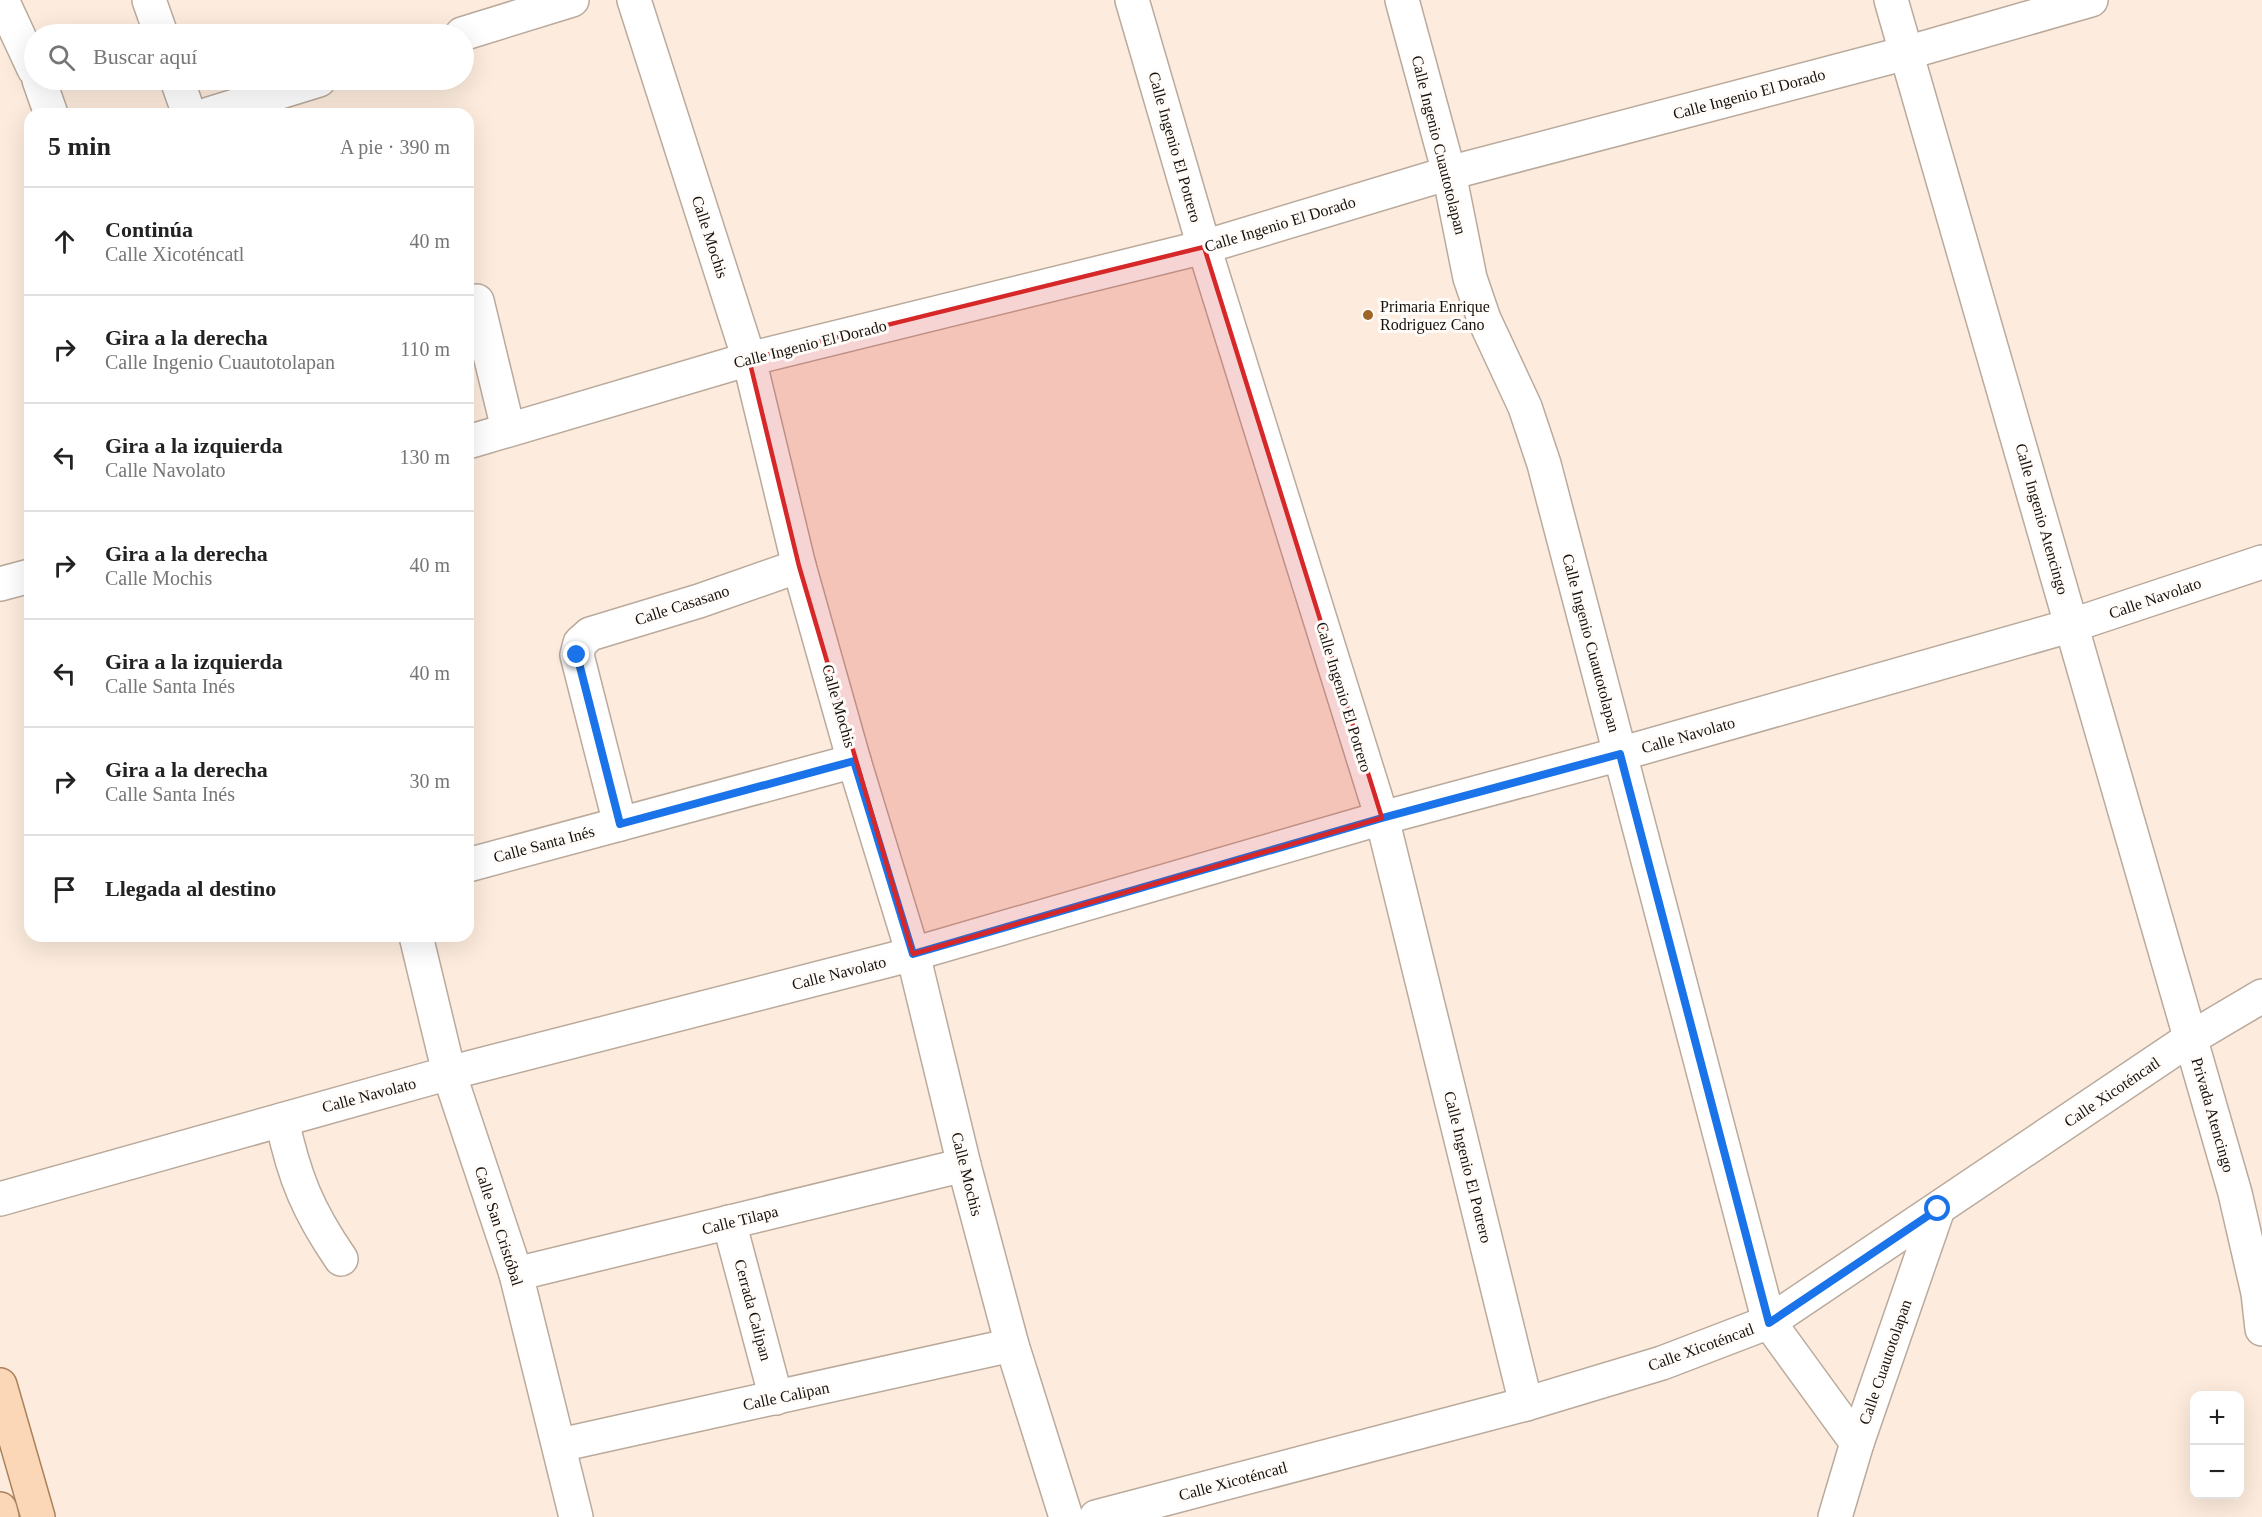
<!DOCTYPE html>
<html lang="es">
<head>
<meta charset="utf-8">
<style>
	:root { --surface:#fff; --page:#f6f6f6; --text:#222; --muted:#767676; --line:#e0e0e0 }
	body { margin:0; font-family:"Times New Roman",serif; background:var(--page); color:var(--text) }
	.controls { position:absolute; right:18px; bottom:18px; display:grid; overflow:hidden; border-radius:12px; box-shadow:0 6px 24px #0002 }
	.controls button { width:54px; height:54px; display:grid; place-items:center; padding:0; border:0; border-bottom:2px solid var(--line); background:var(--surface); color:var(--text); font:30px sans-serif }
	.stop { position:absolute; width:18px; height:18px; margin:-14px; border:4px solid #1a73e8; border-radius:50%; background:#fff }
	.stop.end { background:#1a73e8; border-color:#fff; box-shadow:0 2px 6px #0008 }
	.list { margin:0; padding:0; list-style:none }
	h2 { display:flex; justify-content:space-between; align-items:center; height:78px; margin:0; padding:0 24px; font-size:26px }
	h2 small { font-size:20px; font-weight:400; color:var(--muted) }
	.list li { display:grid; grid-template-columns:39px 1fr auto; gap:18px; align-items:center; box-sizing:border-box; height:108px; padding:0 24px; border-top:2px solid var(--line) }
	.list b { display:block; font-size:22px; white-space:nowrap }
	.list p { margin:0; font-size:20px; white-space:nowrap; color:var(--muted) }
	.list em { font-size:20px; font-style:normal; color:var(--muted) }
	.icon { flex:none; width:33px; height:33px; fill:none; stroke:currentColor; stroke-width:2; stroke-linecap:round; stroke-linejoin:round }
	.map { position:relative; flex:none; width:2262px; height:1517px; overflow:hidden }
	.search { position:absolute; background:var(--surface); box-shadow:0 6px 24px #0002; left:24px; top:24px; width:450px; height:66px; display:flex; align-items:center; gap:15px; box-sizing:border-box; padding:0 21px; border-radius:33px; color:var(--muted); font-size:22px }
	.panel { position:absolute; background:var(--surface); box-shadow:0 6px 24px #0002; left:24px; top:108px; width:450px; height:834px; border-radius:18px }
	.map>svg:first-child { display:block }
</style>
</head>
<body>
<div class="map">
<svg width="2262" height="1517" viewBox="0 0 2262 1517">
	<rect width="100%" height="100%" fill="#fdecdd"/>
	<g fill="none" stroke-linecap="round" stroke-linejoin="round">
		<g stroke="#baaa9c" stroke-width="36">
			<g id="minor">
				<path d="M2,0L34,69"/>
				<path d="M149,0L161,34"/>
				<path d="M634,0L749,359L799,566L854,761L913,954L964,1165L1012,1345L1066,1517"/>
				<path d="M1132,0L1204,247L1382,818L1526,1404"/>
				<path d="M1402,0L1449,173L1470,278L1484,319L1525,407L1544,464L1769,1322L1857,1443"/>
				<path d="M1891,0L2235,1193L2258,1293L2262,1329"/>
				<path d="M462,34L572,0"/>
				<path d="M39,80L51,114"/>
				<path d="M177,80L189,114"/>
				<path d="M209,114L319,80"/>
				<path d="M477,301L508,429"/>
				<path d="M468,442L749,359L1204,247L1449,173L1906,53L2091,0"/>
				<path d="M0,584L30,576"/>
				<path d="M620,824L577,655L580,643L590,634L699,601L799,566"/>
				<path d="M468,865L854,761"/>
				<path d="M416,936L449,1073L516,1274L576,1517"/>
				<path d="M282,1120C294,1177 308,1211 341,1259"/>
				<path d="M0,1199L449,1073L913,954L1382,818L1620,754L2073,625L2262,562"/>
				<path d="M729,1222L776,1398"/>
				<path d="M516,1274L964,1165"/>
				<path d="M560,1445L1012,1345"/>
				<path d="M1096,1517L1526,1404L1662,1363L1769,1322L2191,1038L2262,996"/>
				<path d="M1835,1517L1857,1443L1938,1209"/>
			</g>
		</g>
		<g stroke="#a9815c" stroke-width="36">
			<g id="major">
				<path d="M0,1385L38,1517"/>
				<path d="M0,1509L2,1517"/>
			</g>
		</g>
		<use href="#minor" stroke="#fff" stroke-width="33"/>
		<use href="#major" stroke="#fbd7b7" stroke-width="33"/>
	</g>
	<g fill="none" stroke-linecap="round" stroke-linejoin="round">
		<path stroke="#1a73e8" stroke-width="8" d="M577,655L620,824L854,761L913,954L1382,818L1620,754L1769,1323L1938,1209"/>
	</g>
	<path fill="#d62828" fill-opacity="0.2" stroke="#d62828" stroke-width="4.5" stroke-linejoin="round" d="M1204,247L1382,818L913,954L799,566L749,359Z"/>
	<circle fill="#a06426" stroke="#fffcf9" stroke-width="2" cx="1368" cy="315" r="6"/>
	<g text-anchor="middle" dominant-baseline="central" stroke-width="6" stroke-linejoin="round" paint-order="stroke">
		<g font-size="16" fill="#17110c" stroke="#fffcf9">
			<text transform="translate(1749 94) rotate(-15)">Calle Ingenio El Dorado</text>
			<text transform="translate(1439 145) rotate(76)">Calle Ingenio Cuautotolapan</text>
			<text transform="translate(1175 147) rotate(74)">Calle Ingenio El Potrero</text>
			<text transform="translate(1280 224) rotate(-17)">Calle Ingenio El Dorado</text>
			<text transform="translate(710 237) rotate(72)">Calle Mochis</text>
			<text transform="translate(810 344) rotate(-14)">Calle Ingenio El Dorado</text>
			<text transform="translate(2042 519) rotate(74)">Calle Ingenio Atencingo</text>
			<text transform="translate(2155 598) rotate(-19)">Calle Navolato</text>
			<text transform="translate(682 605) rotate(-18)">Calle Casasano</text>
			<text transform="translate(1591 643) rotate(75)">Calle Ingenio Cuautotolapan</text>
			<text transform="translate(1344 697) rotate(73)">Calle Ingenio El Potrero</text>
			<text transform="translate(839 706) rotate(74)">Calle Mochis</text>
			<text transform="translate(1688 735) rotate(-16)">Calle Navolato</text>
			<text transform="translate(544 844) rotate(-15)">Calle Santa Inés</text>
			<text transform="translate(839 973) rotate(-14)">Calle Navolato</text>
			<text transform="translate(2112 1092) rotate(-34)">Calle Xicoténcatl</text>
			<text transform="translate(369 1095) rotate(-15)">Calle Navolato</text>
			<text transform="translate(2213 1115) rotate(74)">Privada Atencingo</text>
			<text transform="translate(1468 1167) rotate(76)">Calle Ingenio El Potrero</text>
			<text transform="translate(967 1174) rotate(76)">Calle Mochis</text>
			<text transform="translate(740 1220) rotate(-14)">Calle Tilapa</text>
			<text transform="translate(499 1226) rotate(72)">Calle San Cristóbal</text>
			<text transform="translate(753 1310) rotate(75)">Cerrada Calipan</text>
			<text transform="translate(1701 1347) rotate(-20)">Calle Xicoténcatl</text>
			<text transform="translate(1885 1362) rotate(-71)">Calle Cuautotolapan</text>
			<text transform="translate(786 1396) rotate(-12)">Calle Calipan</text>
			<text transform="translate(1233 1481) rotate(-15)">Calle Xicoténcatl</text>
		</g>
		<g font-size="16" fill="#17110c" stroke="#fffcf9" text-anchor="start">
			<text x="1380" y="306">Primaria Enrique<tspan x="1380" dy="18">Rodriguez Cano</tspan></text>
		</g>
	</g>
</svg>
<div class="controls">
<button>+</button>
<button>−</button>
</div>
<div class="stop" style="left:1938px;top:1209px"></div>
<div class="stop end" style="left:577px;top:655px"></div>
<div class="search"><svg class="icon" aria-label="search" viewBox="0 0 24 24"><circle cx="10" cy="10" r="6"/><path d="M15 15l6 6"/></svg>Buscar aquí</div>
<section class="panel">
<h2>5 min<small>A pie · 390 m</small></h2>
<ul class="list">
<li><svg class="icon" aria-label="ahead" viewBox="0 0 24 24"><path d="M12 20V5M6 11l6-6 6 6"/></svg><div><b>Continúa</b><p>Calle Xicoténcatl</p></div><em>40 m</em></li>
<li><svg class="icon" aria-label="right" viewBox="0 0 24 24"><path d="M7 20v-9h11M14 6l5 5-5 5"/></svg><div><b>Gira a la derecha</b><p>Calle Ingenio Cuautotolapan</p></div><em>110 m</em></li>
<li><svg class="icon" aria-label="left" viewBox="0 0 24 24"><path d="M17 20v-9H6M10 6l-5 5 5 5"/></svg><div><b>Gira a la izquierda</b><p>Calle Navolato</p></div><em>130 m</em></li>
<li><svg class="icon" aria-label="right" viewBox="0 0 24 24"><path d="M7 20v-9h11M14 6l5 5-5 5"/></svg><div><b>Gira a la derecha</b><p>Calle Mochis</p></div><em>40 m</em></li>
<li><svg class="icon" aria-label="left" viewBox="0 0 24 24"><path d="M17 20v-9H6M10 6l-5 5 5 5"/></svg><div><b>Gira a la izquierda</b><p>Calle Santa Inés</p></div><em>40 m</em></li>
<li><svg class="icon" aria-label="right" viewBox="0 0 24 24"><path d="M7 20v-9h11M14 6l5 5-5 5"/></svg><div><b>Gira a la derecha</b><p>Calle Santa Inés</p></div><em>30 m</em></li>
<li><svg class="icon" aria-label="arrive" viewBox="0 0 24 24"><path d="M6 21V4h12l-3 4 3 4H6"/></svg><div><b>Llegada al destino</b></div></li>
</ul>
</section>
</div>
</body>
</html>
